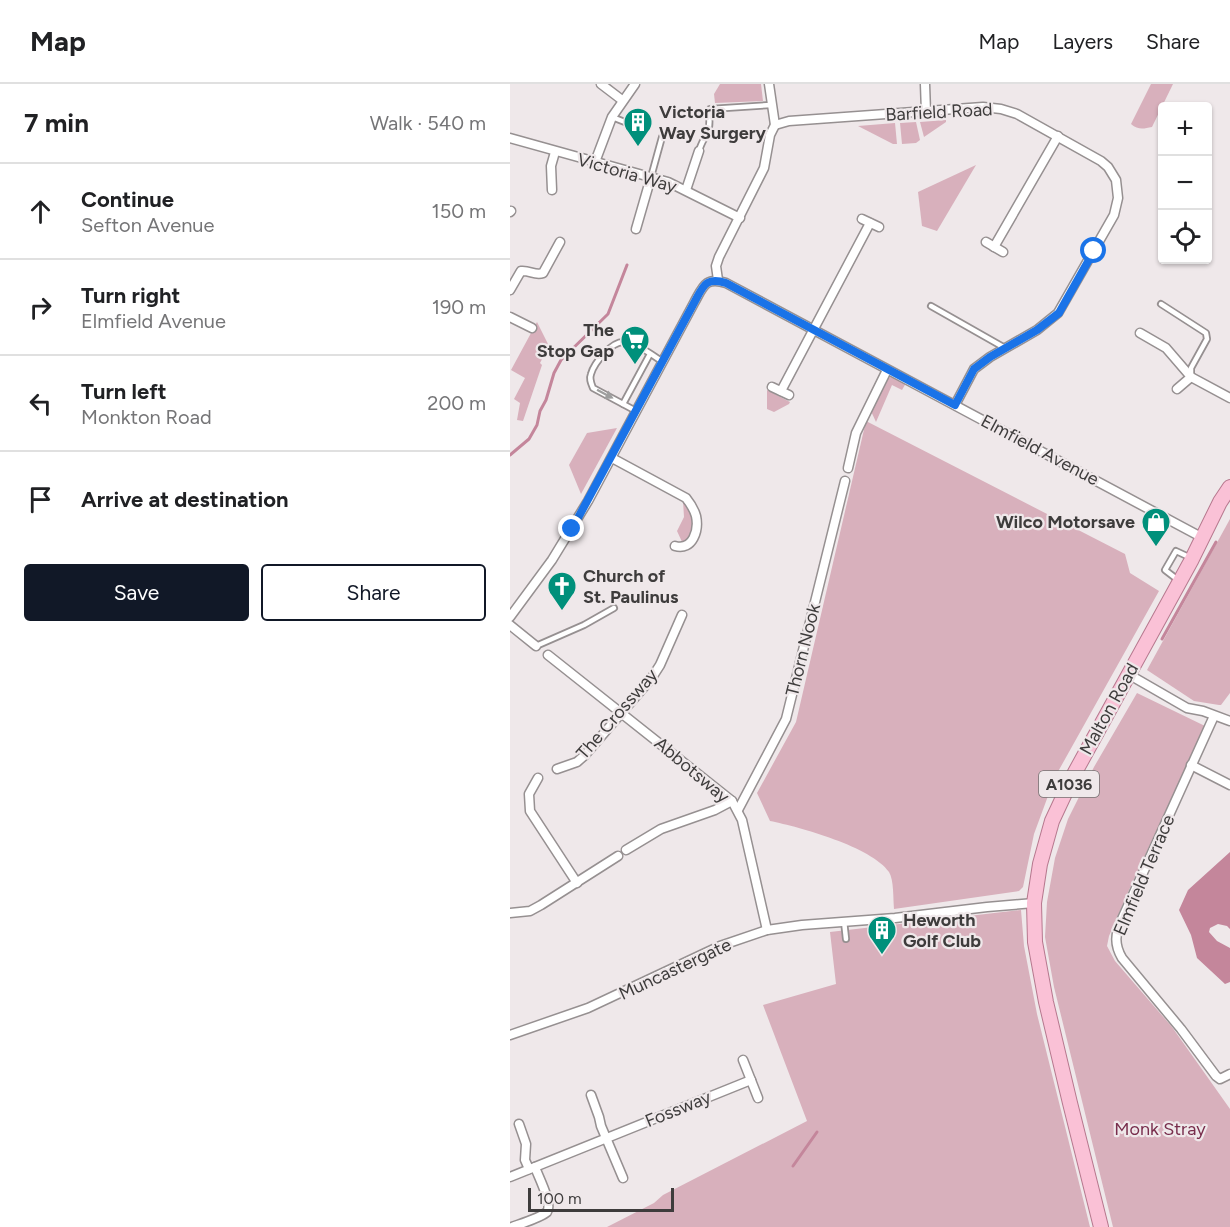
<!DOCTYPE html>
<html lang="en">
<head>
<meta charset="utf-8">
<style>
	:root { --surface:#fff; --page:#f6f6f6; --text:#202124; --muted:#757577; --line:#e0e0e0; --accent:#111827 }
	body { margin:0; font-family:Figtree,sans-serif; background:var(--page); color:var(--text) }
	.controls { position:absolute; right:18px; top:18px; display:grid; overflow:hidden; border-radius:6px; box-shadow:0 2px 4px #0004 }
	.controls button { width:54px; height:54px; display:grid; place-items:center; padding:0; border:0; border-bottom:2px solid var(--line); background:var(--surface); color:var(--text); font:30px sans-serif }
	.scale { position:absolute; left:18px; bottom:15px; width:146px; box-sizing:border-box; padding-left:6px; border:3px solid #3e3c3c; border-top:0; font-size:16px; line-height:21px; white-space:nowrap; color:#3e3c3c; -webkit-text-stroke:4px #efe8ea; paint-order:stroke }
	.stop { position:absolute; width:18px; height:18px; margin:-14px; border:4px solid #1a73e8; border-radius:50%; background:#fff }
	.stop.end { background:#1a73e8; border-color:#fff; box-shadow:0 2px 6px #0008 }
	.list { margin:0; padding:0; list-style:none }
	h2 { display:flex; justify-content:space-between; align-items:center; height:78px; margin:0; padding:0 24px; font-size:26px }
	h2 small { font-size:20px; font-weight:400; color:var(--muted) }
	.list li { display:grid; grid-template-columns:39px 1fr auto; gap:18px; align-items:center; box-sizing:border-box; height:96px; padding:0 24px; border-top:2px solid var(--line) }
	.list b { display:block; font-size:22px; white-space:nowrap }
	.list p { margin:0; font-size:20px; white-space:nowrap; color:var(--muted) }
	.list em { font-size:20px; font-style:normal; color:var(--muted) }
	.actions { display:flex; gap:12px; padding:18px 24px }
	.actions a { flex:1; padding:14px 0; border:2px solid var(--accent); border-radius:6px; text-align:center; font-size:21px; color:var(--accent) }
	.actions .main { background:var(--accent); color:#fff }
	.icon { flex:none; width:33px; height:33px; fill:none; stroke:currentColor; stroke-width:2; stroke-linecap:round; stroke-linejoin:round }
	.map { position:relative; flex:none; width:720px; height:1143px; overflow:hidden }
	header { display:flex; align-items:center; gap:36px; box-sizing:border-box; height:84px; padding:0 30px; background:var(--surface); border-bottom:2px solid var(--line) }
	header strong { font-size:28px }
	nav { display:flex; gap:33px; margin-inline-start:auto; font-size:21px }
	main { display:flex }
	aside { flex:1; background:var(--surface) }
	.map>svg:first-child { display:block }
</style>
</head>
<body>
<header>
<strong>Map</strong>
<nav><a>Map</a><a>Layers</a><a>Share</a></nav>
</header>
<main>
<aside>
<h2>7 min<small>Walk · 540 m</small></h2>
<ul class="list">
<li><svg class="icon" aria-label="ahead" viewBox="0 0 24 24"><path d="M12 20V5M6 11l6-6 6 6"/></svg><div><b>Continue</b><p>Sefton Avenue</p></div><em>150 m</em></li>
<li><svg class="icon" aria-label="right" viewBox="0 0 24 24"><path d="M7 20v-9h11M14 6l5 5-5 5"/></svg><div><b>Turn right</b><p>Elmfield Avenue</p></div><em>190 m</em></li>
<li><svg class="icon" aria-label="left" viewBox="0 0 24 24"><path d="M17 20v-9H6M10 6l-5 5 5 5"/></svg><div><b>Turn left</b><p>Monkton Road</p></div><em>200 m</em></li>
<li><svg class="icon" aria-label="arrive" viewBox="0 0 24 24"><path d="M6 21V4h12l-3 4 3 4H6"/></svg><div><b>Arrive at destination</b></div></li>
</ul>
<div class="actions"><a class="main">Save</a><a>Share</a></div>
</aside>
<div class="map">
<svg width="720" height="1143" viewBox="0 0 720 1143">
	<rect width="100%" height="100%" fill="#efe8ea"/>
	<g fill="#d8b0bc">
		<path d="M210,0H251L253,17L205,19L204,10Z"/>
		<path d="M641,0H663L642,43C633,45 628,46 621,40Z"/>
		<path d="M436,36V38L414,53L410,38Z"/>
		<path d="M406,38L410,56L406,59L392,60L390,39Z"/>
		<path d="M385,39L387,60H383L348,42Z"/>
		<path d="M466,81L427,147L412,142L408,108Z"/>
		<path d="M27,238L39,262L30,279L32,281L13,337L7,336L10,319L4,315L15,294L1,286Z"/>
		<path d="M381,293L396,299L392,306L382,301L366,338L360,325L377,294Z"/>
		<path d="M257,306L280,318L279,320L264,328L257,325Z"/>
		<path d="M356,337L615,470L620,489L649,507L545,693L524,750L513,803L509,807L384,825C383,815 384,796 379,788C362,763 290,743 260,737L247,709L286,638Z"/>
		<path d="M107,344L71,410L59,381L77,349Z"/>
		<path d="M173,417C186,429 187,448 173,460L167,447L174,433Z"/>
		<path d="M720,435V609L711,621H709L684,617L637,586Z"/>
		<path d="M627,609L695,642L619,806L599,852L597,862L605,877L662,943L720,1025V1143H603L544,903L535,853L537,818L545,774L558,735L584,683Z"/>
		<path d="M511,826L514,862L527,930L580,1143H97L144,1119L153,1111L297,1037L253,921L326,900L320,848Z"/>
	</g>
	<path fill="#c4869b" d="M720,768V845L717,842L708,840L700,844L699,848L707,857L720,864V898L715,900L687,874L681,851L669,826L678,806Z"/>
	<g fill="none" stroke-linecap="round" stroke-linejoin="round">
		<g stroke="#c4869b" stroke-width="3">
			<path d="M0,371L19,355L27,341L30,327L36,316L44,289L51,276L98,230L117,181"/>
			<path d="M652,555L706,458"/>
			<path d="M283,1082L307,1048"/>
		</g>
		<g stroke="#969091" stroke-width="8">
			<g id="lane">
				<path d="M102,33L125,42"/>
				<path d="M189,67C191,59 195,54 198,47C201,40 198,33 200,25L261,21"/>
				<path d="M141,93L152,53"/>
				<path d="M651,220L696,249L697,255L681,284V293"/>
				<path d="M421,222L495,264"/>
				<path d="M113,320L140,270"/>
				<path d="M126,327L83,304C81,299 79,295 81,290C84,279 102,257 114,258C128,260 142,271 153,278"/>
				<path d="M668,496L655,486L666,467L681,474"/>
				<path d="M26,562L74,541L104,524"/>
				<path d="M334,837L336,855"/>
			</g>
		</g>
		<g stroke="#969091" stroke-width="11">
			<g id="street">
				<path d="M91,0L112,16"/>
				<path d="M415,0L416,28"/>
				<path d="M265,41L279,37L473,23L491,25L507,30L591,77L598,83L606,96L608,114L604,131L548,229L527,246L480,273L464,285L445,321"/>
				<path d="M0,54L158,98L230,134"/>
				<path d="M85,78L102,33L125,0"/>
				<path d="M42,106L41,82L45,68"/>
				<path d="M176,106L189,67"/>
				<path d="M0,128L1,127"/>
				<path d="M352,135L369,143"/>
				<path d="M126,145L141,93"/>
				<path d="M476,158L493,168"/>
				<path d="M484,163L548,52"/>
				<path d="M208,196L206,182L209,173L254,84L260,51L265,41L259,0"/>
				<path d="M0,206L11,187C20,186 25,192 33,189L50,158"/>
				<path d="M0,233L22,244"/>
				<path d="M630,249L656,264L681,293L667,305"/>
				<path d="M681,293L720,314"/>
				<path d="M262,303L279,311"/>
				<path d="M271,307L360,139"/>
				<path d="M102,374L176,414C180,419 184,425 186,432C189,446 183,467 165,462"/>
				<path d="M338,384L346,349L377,286"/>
				<path d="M0,533L42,476L78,417L184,219C193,203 195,192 216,199L693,454"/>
				<path d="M0,541L26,562"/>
				<path d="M38,571L222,717L232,736L257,846"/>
				<path d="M618,590L677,624L693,627L720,637"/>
				<path d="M704,632L612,835C605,850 604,860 612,874L671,945L706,992L710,995L720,990"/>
				<path d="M681,681L720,701"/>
				<path d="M47,685L67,678L75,671L141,595L150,581L172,531"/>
				<path d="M28,694L19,710L20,727L67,799"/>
				<path d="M228,726L276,635L335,397"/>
				<path d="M116,766L151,745L205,726L222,717"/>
				<path d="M0,829L20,827L31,821L108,772"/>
				<path d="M0,951L78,924L210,862L257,846L292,841L385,834L477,823L524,819"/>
				<path d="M233,976L248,1014"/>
				<path d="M81,1011L89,1033L91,1042L113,1094"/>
				<path d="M9,1040L16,1060L15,1076L19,1085"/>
				<path d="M0,1093L241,996"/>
				<path d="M2,1143C10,1140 32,1133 37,1128C43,1120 28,1092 25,1083"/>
			</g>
		</g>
		<g stroke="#b6788e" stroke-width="16">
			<path id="primary" d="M591,1143L560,1019L536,918L525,858L524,819L530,780L542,737L563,692L681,477L710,418L720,403"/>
		</g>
		<use href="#lane" stroke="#fff" stroke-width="4.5"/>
		<use href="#street" stroke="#fff" stroke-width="8"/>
		<use href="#primary" stroke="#fac1d6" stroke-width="14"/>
	</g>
	<defs><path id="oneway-solid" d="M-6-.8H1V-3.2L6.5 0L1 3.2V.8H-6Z" transform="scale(1.5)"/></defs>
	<use fill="#9e9e9e" href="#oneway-solid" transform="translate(95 310) rotate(28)"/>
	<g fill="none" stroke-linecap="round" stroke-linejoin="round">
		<path stroke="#1a73e8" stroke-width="8" d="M62,445L184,219C193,203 195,192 216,199L445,321L464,285L480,273L527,246L549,229L584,167"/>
	</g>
	<defs>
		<g id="building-pin" transform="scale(1.5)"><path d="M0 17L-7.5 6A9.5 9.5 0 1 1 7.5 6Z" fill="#00907b" stroke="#efe8ea"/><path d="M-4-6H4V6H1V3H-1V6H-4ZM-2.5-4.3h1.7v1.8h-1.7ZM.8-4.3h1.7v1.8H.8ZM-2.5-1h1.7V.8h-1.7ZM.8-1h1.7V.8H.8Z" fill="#fff"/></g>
		<g id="supermarket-pin" transform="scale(1.5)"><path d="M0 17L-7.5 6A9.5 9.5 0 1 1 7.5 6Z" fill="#00907b" stroke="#efe8ea"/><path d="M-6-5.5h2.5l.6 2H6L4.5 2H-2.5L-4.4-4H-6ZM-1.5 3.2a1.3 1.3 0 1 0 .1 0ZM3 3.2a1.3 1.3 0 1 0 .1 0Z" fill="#fff"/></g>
		<g id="shop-pin" transform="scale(1.5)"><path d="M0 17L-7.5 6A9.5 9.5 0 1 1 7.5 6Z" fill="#00907b" stroke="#efe8ea"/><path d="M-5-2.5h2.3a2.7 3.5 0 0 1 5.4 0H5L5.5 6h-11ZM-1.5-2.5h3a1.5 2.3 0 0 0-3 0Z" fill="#fff"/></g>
		<g id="church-pin" transform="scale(1.5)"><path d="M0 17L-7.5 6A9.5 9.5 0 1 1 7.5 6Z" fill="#00907b" stroke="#efe8ea"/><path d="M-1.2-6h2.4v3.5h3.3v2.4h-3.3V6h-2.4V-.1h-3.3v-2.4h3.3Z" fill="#fff"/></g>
	</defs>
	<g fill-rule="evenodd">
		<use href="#building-pin" x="128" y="38"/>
		<use href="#supermarket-pin" x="125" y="256"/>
		<use href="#shop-pin" x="646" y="438"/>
		<use href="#church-pin" x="52" y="502"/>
		<use href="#building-pin" x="372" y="846"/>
	</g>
	<g text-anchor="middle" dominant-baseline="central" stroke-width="4.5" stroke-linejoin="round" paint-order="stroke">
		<rect fill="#efe8ea" stroke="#737070" stroke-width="1.5" x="529" y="687" width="60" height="26" rx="4.5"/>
		<g font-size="16" font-weight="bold" fill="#3e3c3c">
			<text x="559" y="700">A1036</text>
		</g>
		<g font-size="18" font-weight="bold" fill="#3e3c3c" stroke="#efe8ea" text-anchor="start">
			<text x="149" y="28">Victoria<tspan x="149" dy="21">Way Surgery</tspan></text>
			<text x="104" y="246" text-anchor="end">The<tspan x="104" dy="21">Stop Gap</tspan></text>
			<text x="625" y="438" text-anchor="end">Wilco Motorsave</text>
			<text x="73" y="492">Church of<tspan x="73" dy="21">St. Paulinus</tspan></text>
			<text x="393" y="836">Heworth<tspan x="393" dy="21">Golf Club</tspan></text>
		</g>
		<g font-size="18" fill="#3e3c3c" stroke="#efe8ea">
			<text transform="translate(429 28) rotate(-3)">Barfield Road</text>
			<text transform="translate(117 89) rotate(16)">Victoria Way</text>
			<text transform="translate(530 366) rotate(28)">Elmfield Avenue</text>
			<text transform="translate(293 566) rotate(-76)">Thorn Nook</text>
			<text transform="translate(599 625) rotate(-61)">Malton Road</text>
			<text transform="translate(107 630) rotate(-49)">The Crossway</text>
			<text transform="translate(182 686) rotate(40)">Abbotsway</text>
			<text transform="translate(634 791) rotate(-67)">Elmfield Terrace</text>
			<text transform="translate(165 885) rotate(-25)">Muncastergate</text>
			<text transform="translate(168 1025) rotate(-22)">Fossway</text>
		</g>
		<g font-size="18" fill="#782d4c" stroke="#efe8ea">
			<text x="650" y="1045">Monk Stray</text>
		</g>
	</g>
</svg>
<div class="controls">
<button>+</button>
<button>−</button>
<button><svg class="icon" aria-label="locate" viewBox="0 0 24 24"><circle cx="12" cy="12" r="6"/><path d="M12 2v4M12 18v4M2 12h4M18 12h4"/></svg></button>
</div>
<div class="scale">100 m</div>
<div class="stop" style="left:584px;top:167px"></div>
<div class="stop end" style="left:62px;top:445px"></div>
</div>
</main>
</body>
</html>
